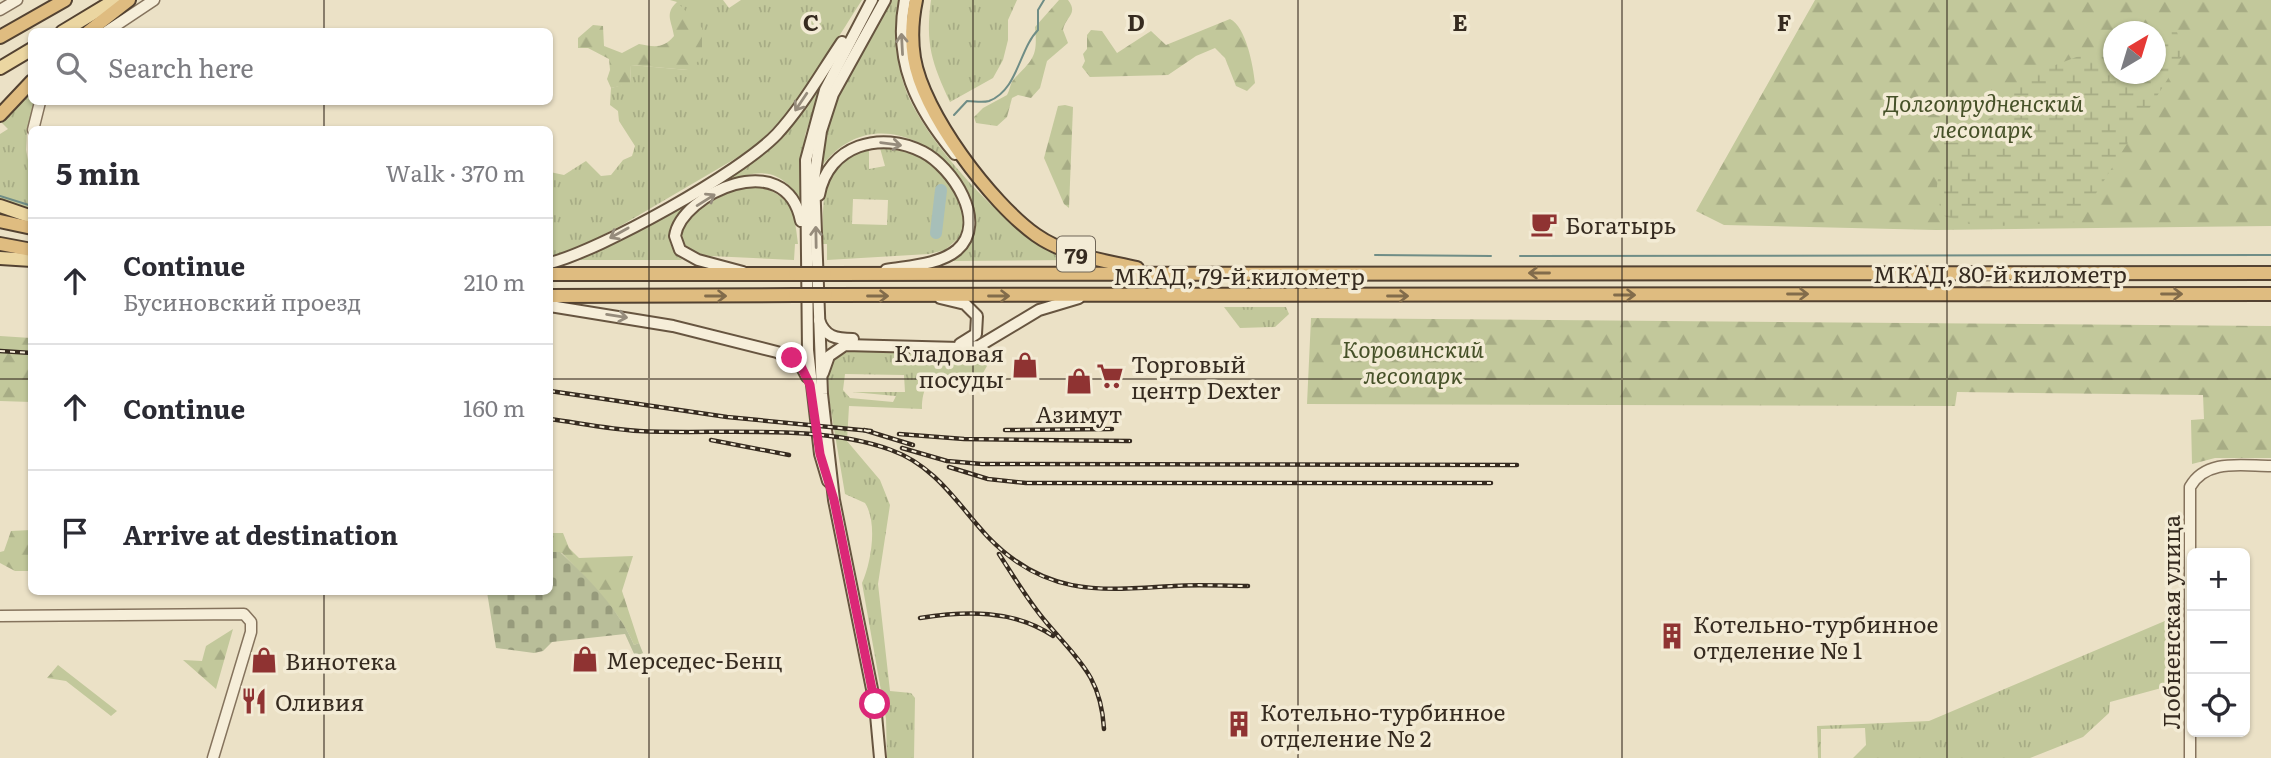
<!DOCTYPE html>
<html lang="en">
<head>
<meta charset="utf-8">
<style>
	:root { --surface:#fff; --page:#f2f2f3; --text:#2b2b33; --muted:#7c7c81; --line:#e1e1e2 }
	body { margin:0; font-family:Literata,serif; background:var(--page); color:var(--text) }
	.controls { position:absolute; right:21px; bottom:21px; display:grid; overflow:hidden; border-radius:10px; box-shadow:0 2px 5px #0004 }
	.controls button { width:63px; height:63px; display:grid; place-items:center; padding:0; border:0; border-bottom:2px solid var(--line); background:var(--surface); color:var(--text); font:35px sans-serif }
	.compass { position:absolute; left:2103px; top:21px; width:63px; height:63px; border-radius:50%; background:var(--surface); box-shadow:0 2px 5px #0004; rotate:38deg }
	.stop { position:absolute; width:21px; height:21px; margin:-16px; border:5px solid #db2777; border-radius:50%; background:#fff }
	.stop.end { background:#db2777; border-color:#fff; box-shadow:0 2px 7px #0008 }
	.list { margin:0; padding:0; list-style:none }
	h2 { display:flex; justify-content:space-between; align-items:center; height:91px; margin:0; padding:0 28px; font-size:30px }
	h2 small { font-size:23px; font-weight:400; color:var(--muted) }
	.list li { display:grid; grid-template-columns:46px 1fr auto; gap:21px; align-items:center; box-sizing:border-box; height:126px; padding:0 28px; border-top:2px solid var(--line) }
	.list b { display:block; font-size:26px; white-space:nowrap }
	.list p { margin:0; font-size:23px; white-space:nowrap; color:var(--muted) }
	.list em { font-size:23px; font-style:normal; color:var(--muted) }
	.icon { flex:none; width:38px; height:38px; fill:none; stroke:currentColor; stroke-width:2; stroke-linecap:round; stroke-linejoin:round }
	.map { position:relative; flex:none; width:2271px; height:758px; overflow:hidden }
	.search { position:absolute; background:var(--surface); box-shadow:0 2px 5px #0004; left:28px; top:28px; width:525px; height:77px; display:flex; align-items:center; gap:18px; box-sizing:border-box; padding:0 24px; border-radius:10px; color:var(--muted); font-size:26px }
	.panel { position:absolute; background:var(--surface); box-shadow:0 2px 5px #0004; left:28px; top:126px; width:525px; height:469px; border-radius:10px }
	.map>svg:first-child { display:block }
</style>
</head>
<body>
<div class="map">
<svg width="2271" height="758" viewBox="0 0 2271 758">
	<defs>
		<pattern id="grass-tufts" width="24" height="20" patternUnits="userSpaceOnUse" patternTransform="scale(1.75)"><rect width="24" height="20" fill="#c2c89b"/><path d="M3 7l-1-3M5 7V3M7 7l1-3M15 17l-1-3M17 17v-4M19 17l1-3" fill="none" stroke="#a7ac85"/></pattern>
		<pattern id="forest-firs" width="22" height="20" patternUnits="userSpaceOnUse" patternTransform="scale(1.75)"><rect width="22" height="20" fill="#c2c89b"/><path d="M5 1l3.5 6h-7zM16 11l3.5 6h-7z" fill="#a7ac85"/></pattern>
		<pattern id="wetland-marsh" width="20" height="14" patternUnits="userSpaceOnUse" patternTransform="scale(1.75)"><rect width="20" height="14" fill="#c2c89b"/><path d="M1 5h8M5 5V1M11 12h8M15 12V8" fill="none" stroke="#a7ac85"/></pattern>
		<pattern id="cemetery-stones" width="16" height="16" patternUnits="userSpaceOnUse" patternTransform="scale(1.75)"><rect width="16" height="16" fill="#b9be99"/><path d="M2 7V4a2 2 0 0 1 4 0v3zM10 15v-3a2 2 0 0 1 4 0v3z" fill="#979b7c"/></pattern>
	</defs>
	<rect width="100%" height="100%" fill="#ebe1c6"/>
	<g fill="url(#grass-tufts)" fill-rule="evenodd">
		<path d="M670,0H723L729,8L741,0H862C828,52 798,110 750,150L622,225L584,245L550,257V172L564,175L586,161L601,176L611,175L623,160L632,156L635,146L619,121L618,111L610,105L611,88L630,83L631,65L688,70L677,2Z"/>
		<path d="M891,0H900C895,34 895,68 910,100C934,151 1017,243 1071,260L950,261C957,256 965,252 970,244C1003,191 889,77 821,167C826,104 859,53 891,0Z"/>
		<path d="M931,0H1017L1008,20V40L1003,60L993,78L950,102C932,63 925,44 931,0Z"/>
		<path d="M824,78L805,135L800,202C776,154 736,176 703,196C689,205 673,213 670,231C667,242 674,251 682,260H579L758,158L790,127Z"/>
		<path d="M31,87L34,102L27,131L26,150L31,175V210L0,200V134L8,129L0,121Z"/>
		<path d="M880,148C893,149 907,151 919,157C943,169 972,208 961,236L945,250L929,254L827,260V244H823C823,218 820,182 840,162C846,156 858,153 865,149L869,151V169L885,166ZM853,199L888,200L887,225L852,224Z"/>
		<path d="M749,185C789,193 794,205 798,244H795L794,260L710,256L697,254L685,246L681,231C689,209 728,192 749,185Z"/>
		<path d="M1224,307H1286L1289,314L1275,327L1240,328Z"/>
		<path d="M851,350L958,356L983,354L987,366L983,373C953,379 922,365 922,409L849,406L847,441L880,480L890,505L878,584L890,691L911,693L915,698L914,758H887L886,719L862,583C871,563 878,523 865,503L845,494L829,399L828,371L833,360ZM845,374L904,375L905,392H852L896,396L893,402L850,398L843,390Z"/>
		<path d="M2179,615L2176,684L2110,702L2109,713L2083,737L2030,758H1853L1866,745L1865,728L1821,729V758H1818L1817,726L1929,721Z"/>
	</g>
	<g fill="url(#forest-firs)" fill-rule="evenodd">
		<path d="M1059,0H1068C1079,14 1065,17 1063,30L1068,43L1047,61L1040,88L1031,98L1018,95L1012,98L1007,117L997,126L976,123L974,117L983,108L1007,95C1010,90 1010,83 1014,79C1033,59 1038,57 1035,27Z"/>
		<path d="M1815,0H2271V226L1936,230L1724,225L1696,211ZM2114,32H2156V74H2114Z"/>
		<path d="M677,2L702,28V58L688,70L631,65L630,84L611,88L607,79L610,70L609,59L588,48H578V38L593,25L603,26L604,46L622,53L639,44C654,47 663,49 674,36C672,21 664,14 677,2Z"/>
		<path d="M1230,19C1246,27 1253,65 1255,83L1247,91L1236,86L1225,58L1215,48L1196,56L1168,75L1090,77L1082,67L1085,61L1083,54L1087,49V35L1091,30L1102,31L1117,53L1151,31L1166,45Z"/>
		<path d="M1065,105L1073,107L1069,208L1064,204L1044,158L1058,106Z"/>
		<path d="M1311,318L2271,326V458H2215L2192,464L2191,420L2204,419L2203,395L1957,392L1955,406L1307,404Z"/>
		<path d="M0,336L31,338V402L0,401Z"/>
		<path d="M31,530V571H15L0,563V552L4,551L11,531Z"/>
		<path d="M550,533H563L569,548L579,558L633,556L622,591L639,643L634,645C619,609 589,582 562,553L550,552Z"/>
		<path d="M233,629L216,689L183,660L202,661L206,646Z"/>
		<path d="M58,665L117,711L111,716L66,681L47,678Z"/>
	</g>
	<path fill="url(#wetland-marsh)" d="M2150,29L2177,32L2184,53L2078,222L1979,227L1941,215L1937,186L1943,143L1968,142L2027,76L2113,43L2114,74H2156V32L2143,31Z"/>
	<path fill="url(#cemetery-stones)" d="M550,552H560C588,578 619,609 634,645L639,643L643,653L635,656L625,634L552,642L543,651L534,653L496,648L487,592H550Z"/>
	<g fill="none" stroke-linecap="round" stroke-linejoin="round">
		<g stroke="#6f8d86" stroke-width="2">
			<path d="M954,115L967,101C974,101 982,103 989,101C1018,90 1019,49 1038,30V10L1044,0"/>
			<path d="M0,196L32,206"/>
			<path d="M1375,255L1491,256"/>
			<path d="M1520,256L2271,255"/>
		</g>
		<path stroke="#a7bfb9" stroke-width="12" d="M936,233L941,190"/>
		<g stroke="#85735d" stroke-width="13">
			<g id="tertiary">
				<path d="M0,10L17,0"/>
				<path d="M106,32L154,0"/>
				<path d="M33,130L40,102"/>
				<path d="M0,616L244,614L251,622V632L213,758"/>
				<path d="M2190,758V487C2206,458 2243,466 2271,466"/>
			</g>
		</g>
		<g stroke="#675540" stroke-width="14">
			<g id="secondary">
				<path d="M905,0C893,61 916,108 955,154"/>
				<path d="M819,195C828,145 881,130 923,152C952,167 989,222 957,250C939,265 908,266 886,270"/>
				<path d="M550,263C601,250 740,173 777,134C802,107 821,73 842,42"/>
				<path d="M743,272L698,260L680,250L675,236C681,194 786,145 801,221"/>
				<path d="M940,298L965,304L977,316L976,334L960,344"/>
				<path d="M550,306L673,326L777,352L800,364L807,377"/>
				<path d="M819,320C825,337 836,339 853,339"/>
				<path d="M823,373L829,356L845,345L960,348L979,346L1039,310L1079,298"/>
				<path d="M828,481L820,454L808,350L806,160L825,90L872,0"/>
				<path d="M880,758L875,704L834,500L822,394L814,179L821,131L833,94L885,0"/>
			</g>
		</g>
		<g stroke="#534231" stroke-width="16">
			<g id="primary">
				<path d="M62,32L115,0"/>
				<path d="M0,68L32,49"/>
				<path d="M0,206L32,217"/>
				<path d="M0,258L32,260"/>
			</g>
		</g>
		<g stroke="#534231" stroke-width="16">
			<g id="trunk">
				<path d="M916,0C912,19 911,39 914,58C923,113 991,203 1036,235C1066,256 1102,260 1137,268"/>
				<path d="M88,32L129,0"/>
				<path d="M0,37L65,0"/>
				<path d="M0,115L32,81"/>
				<path d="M0,221L32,228"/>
				<path d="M0,244L32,250"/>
				<path d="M550,274H795"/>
				<path d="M825,274L2271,273"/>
				<path d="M826,295L2271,294"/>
				<path d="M550,296L795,295"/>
			</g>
		</g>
		<use href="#tertiary" stroke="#f6eed9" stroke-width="10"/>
		<use href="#secondary" stroke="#f6eed9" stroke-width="10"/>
		<use href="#primary" stroke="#ebd6a1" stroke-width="12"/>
		<use href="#trunk" stroke="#dfbc80" stroke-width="12"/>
		<g stroke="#362b20" stroke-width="4.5">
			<g id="rail">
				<path d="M0,351L32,353"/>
				<path d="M550,391L727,417L871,431"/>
				<path d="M550,419C579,423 609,429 639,431C717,435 818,423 891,450C936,466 958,505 988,537C1045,596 1098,591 1174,586C1198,584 1223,586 1248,586"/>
				<path d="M864,430L913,445"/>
				<path d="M1005,430L1112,429"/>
				<path d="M899,434L964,439L1130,441"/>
				<path d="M711,440L789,455"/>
				<path d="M902,448L947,461L982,464L1517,465"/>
				<path d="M949,467L988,479L1026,483H1491"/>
				<path d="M999,554C1014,577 1028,601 1046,622C1078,660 1101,676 1104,729"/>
				<path d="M920,618C965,611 1013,609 1053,636"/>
			</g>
		</g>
		<use href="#rail" stroke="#f3ebd5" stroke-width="2" stroke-dasharray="5" stroke-linecap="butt"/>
		<g stroke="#534231" stroke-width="16" stroke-linecap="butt">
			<g id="trunk-bridge">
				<path d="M795,274H825"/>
				<path d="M795,295H826"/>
			</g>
		</g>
		<use href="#trunk-bridge" stroke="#dfbc80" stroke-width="12"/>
	</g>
	<defs><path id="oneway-shaft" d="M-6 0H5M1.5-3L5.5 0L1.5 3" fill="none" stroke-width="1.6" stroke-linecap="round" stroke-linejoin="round" transform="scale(1.75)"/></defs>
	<g stroke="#968c7c">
		<use href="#oneway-shaft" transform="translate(902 44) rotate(-93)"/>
		<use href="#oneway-shaft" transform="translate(801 102) rotate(124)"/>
		<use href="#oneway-shaft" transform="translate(891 144) rotate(8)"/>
		<use href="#oneway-shaft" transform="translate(706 200) rotate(-32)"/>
		<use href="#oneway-shaft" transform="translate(619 233) rotate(151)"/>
		<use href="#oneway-shaft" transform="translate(816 237) rotate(-91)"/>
		<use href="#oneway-shaft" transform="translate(617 316) rotate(9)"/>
	</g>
	<g stroke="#826c4b">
		<use href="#oneway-shaft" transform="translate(1539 273) rotate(180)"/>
		<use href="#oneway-shaft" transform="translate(1798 294)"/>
		<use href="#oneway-shaft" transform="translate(2172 294)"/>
		<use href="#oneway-shaft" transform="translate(1625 295)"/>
		<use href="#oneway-shaft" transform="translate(716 296)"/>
		<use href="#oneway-shaft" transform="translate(878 296)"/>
		<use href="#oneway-shaft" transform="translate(999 296)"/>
		<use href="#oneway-shaft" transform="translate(1398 296)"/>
	</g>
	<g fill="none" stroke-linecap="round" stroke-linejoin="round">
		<path stroke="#db2777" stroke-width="9" d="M792,358L800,364L810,385L820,454L834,500L875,704"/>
	</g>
	<path fill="none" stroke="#362b20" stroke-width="2" stroke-opacity="0.55" d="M324,0V32M649,0V758M973,0V758M1298,0V758M1622,0V758M1947,0V758M324,102V130M0,379H32M550,379H2271M324,592V758"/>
	<defs>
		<g id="cafe-bare" transform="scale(2.1)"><path d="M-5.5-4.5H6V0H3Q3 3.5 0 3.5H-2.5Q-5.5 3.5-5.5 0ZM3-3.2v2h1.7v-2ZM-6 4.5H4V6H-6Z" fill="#8f3332" stroke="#f3ebd5" stroke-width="2.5" paint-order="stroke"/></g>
		<g id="shop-bare" transform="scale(2.1)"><path d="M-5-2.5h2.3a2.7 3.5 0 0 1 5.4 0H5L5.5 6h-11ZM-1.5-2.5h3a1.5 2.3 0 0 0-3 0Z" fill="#8f3332" stroke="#f3ebd5" stroke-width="2.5" paint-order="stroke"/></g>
		<g id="supermarket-bare" transform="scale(2.1)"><path d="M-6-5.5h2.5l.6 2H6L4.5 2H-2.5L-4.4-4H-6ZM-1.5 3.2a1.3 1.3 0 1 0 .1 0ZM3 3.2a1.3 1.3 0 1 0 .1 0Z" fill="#8f3332" stroke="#f3ebd5" stroke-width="2.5" paint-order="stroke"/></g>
		<g id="building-bare" transform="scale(2.1)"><path d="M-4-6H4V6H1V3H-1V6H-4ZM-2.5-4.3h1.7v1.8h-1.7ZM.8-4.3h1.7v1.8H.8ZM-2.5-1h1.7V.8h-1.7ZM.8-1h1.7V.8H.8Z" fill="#8f3332" stroke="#f3ebd5" stroke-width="2.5" paint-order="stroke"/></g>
		<g id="restaurant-bare" transform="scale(2.1)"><path d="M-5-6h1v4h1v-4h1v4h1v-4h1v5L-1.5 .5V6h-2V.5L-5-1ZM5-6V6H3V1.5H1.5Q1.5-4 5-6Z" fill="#8f3332" stroke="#f3ebd5" stroke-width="2.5" paint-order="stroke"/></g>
	</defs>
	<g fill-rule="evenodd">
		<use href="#cafe-bare" x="1544" y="224"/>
		<use href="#shop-bare" x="1025" y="365"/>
		<use href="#supermarket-bare" x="1110" y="376"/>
		<use href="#shop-bare" x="1079" y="381"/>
		<use href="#building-bare" x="1672" y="636"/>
		<use href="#shop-bare" x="585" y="659"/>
		<use href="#shop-bare" x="264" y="660"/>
		<use href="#restaurant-bare" x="254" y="701"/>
		<use href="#building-bare" x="1239" y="724"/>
	</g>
	<g text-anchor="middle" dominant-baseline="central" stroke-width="7" stroke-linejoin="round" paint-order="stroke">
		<rect fill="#f3ebd5" stroke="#6f6556" stroke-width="2" x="1057" y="236.5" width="38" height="35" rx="5"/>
		<g font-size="21" font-weight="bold" fill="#362b20">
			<text x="1076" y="254">79</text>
		</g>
		<g font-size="23" font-style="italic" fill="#465128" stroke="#f3ebd5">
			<text x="1983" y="102">Долгопрудненский<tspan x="1983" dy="26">лесопарк</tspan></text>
			<text x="1413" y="348">Коровинский<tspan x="1413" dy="26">лесопарк</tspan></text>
		</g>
		<g font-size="23" fill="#362b20" stroke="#f3ebd5" text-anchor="start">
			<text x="1565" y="224">Богатырь</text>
			<text x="1004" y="352" text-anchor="end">Кладовая<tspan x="1004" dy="26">посуды</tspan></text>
			<text x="1131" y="363">Торговый<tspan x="1131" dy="26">центр Dexter</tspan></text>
			<text x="1079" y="413" text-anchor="middle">Азимут</text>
			<text x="1693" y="623">Котельно-турбинное<tspan x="1693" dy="26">отделение № 1</tspan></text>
			<text x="606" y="659">Мерседес-Бенц</text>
			<text x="285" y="660">Винотека</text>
			<text x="275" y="701">Оливия</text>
			<text x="1260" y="711">Котельно-турбинное<tspan x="1260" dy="26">отделение № 2</tspan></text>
		</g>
		<g font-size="23" fill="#362b20" stroke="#f3ebd5">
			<text x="2000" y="273">МКАД, 80-й километр</text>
			<text x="1239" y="275">МКАД, 79-й километр</text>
			<text transform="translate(2170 622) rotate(-90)">Лобненская улица</text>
		</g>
	</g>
	<g font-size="23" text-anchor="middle" font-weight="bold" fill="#362b20" stroke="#f3ebd5" stroke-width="7" stroke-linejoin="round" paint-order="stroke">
		<text x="811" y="31">C</text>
		<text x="1136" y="31">D</text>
		<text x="1460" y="31">E</text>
		<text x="1784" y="31">F</text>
	</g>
</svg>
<div class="controls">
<button>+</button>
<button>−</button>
<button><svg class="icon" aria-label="locate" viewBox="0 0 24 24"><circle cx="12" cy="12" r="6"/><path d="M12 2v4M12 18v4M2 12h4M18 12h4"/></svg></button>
</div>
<svg class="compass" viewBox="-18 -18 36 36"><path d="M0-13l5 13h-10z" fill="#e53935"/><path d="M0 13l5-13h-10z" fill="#7c7c81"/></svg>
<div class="stop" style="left:875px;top:704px"></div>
<div class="stop end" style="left:792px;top:358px"></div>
<div class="search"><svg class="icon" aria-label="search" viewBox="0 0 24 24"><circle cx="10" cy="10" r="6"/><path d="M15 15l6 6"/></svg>Search here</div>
<section class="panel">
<h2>5 min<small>Walk · 370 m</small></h2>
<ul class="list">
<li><svg class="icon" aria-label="ahead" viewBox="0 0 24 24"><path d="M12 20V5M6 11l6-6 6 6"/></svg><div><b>Continue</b><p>Бусиновский проезд</p></div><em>210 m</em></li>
<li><svg class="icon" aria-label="ahead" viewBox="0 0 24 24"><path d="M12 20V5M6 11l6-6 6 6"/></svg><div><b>Continue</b></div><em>160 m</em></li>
<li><svg class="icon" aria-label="arrive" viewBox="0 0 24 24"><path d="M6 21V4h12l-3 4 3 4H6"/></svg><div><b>Arrive at destination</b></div></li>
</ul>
</section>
</div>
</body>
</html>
